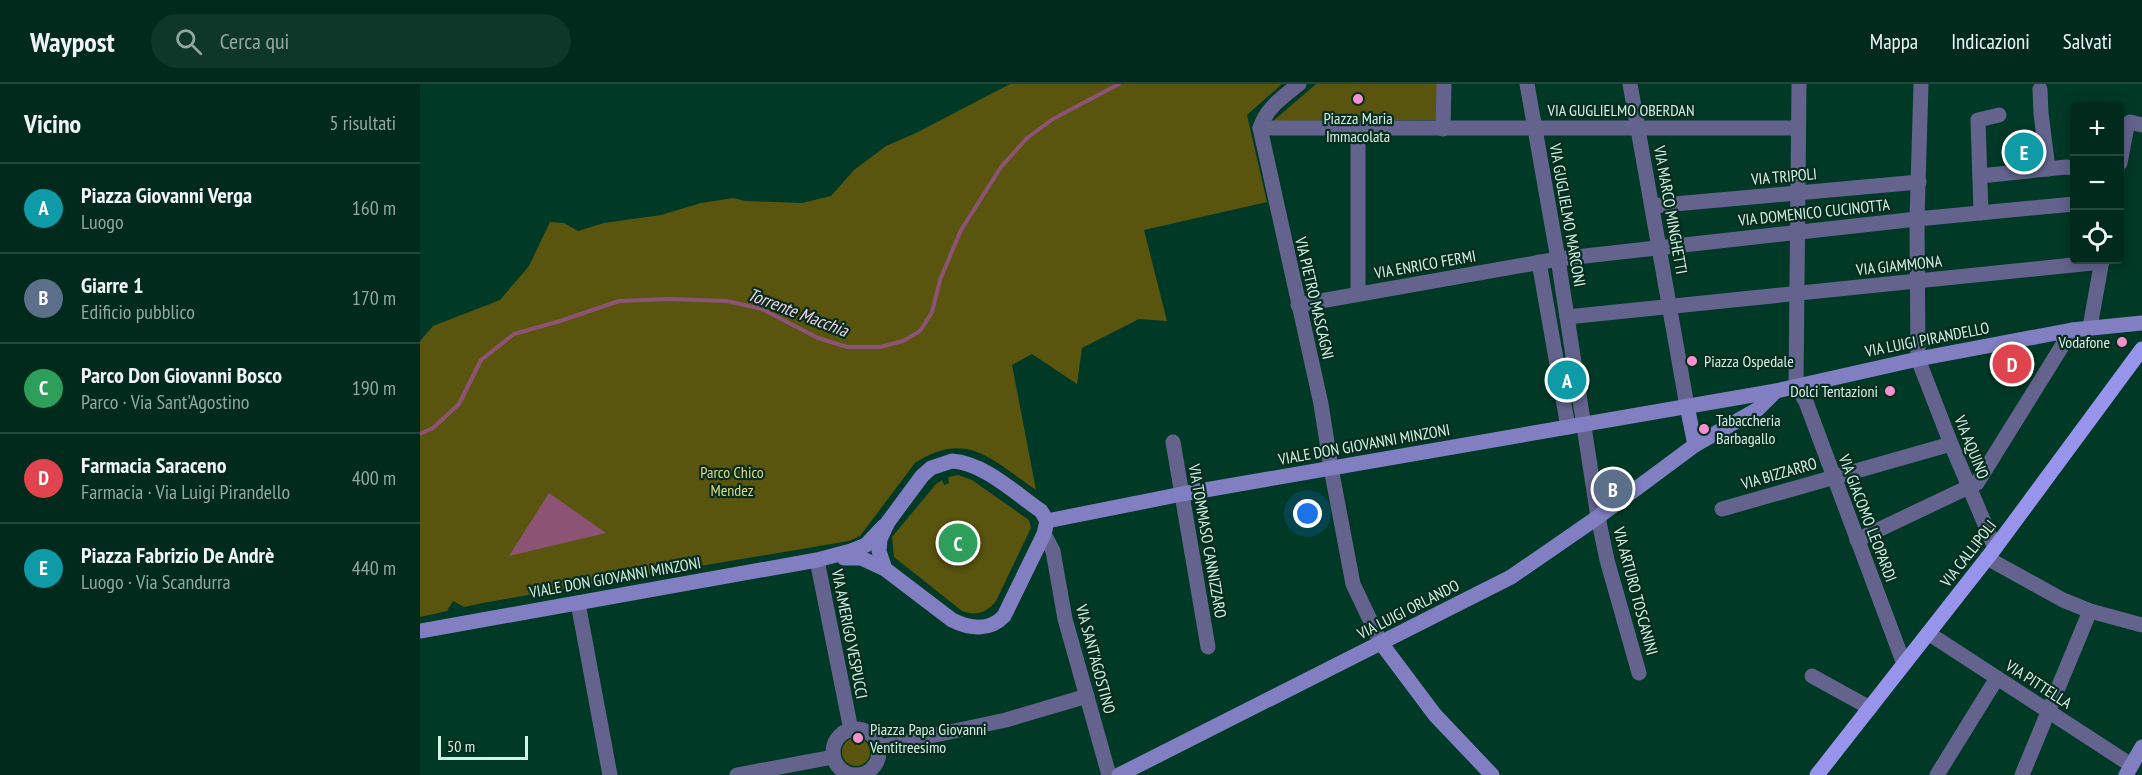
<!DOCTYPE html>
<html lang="it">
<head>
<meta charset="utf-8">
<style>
	:root { --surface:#002b1c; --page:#0e3729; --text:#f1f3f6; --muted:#95a7a3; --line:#22473b; --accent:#95b2f1 }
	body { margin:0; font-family:"PT Sans Narrow",sans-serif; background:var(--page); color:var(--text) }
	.controls { position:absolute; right:18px; top:18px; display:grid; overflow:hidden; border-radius:6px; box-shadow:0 3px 15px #0003 }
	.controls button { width:54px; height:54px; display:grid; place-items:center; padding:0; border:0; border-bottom:2px solid var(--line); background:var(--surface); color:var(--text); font:30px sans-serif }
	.scale { position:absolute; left:18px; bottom:15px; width:90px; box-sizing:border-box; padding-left:6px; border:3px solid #d3f4e4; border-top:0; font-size:16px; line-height:21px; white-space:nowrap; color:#d3f4e4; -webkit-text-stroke:4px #082c1f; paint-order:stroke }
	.you { position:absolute; left:888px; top:430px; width:21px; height:21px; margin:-15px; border:4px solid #fff; border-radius:50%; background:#1a73e8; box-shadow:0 0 0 9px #1a73e833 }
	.badge { display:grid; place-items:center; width:39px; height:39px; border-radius:50%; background:var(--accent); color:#fff; font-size:20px; font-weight:700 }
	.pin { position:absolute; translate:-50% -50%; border:3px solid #fff; box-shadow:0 2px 6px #0006 }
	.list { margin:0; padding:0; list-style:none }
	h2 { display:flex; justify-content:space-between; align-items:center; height:78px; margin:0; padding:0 24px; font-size:26px }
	h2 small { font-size:20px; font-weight:400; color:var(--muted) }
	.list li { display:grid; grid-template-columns:39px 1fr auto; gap:18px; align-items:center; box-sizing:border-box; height:90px; padding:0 24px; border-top:2px solid var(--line) }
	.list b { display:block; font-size:22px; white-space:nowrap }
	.list p { margin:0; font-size:20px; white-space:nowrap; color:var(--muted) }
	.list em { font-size:20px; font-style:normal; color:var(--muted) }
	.icon { flex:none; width:33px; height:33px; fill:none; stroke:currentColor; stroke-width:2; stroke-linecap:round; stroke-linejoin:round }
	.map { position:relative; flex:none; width:1722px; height:691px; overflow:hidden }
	header { display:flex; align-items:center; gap:36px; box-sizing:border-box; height:84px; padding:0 30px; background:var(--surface); border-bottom:2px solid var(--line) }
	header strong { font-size:28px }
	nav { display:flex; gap:33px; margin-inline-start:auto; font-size:21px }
	.search { width:420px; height:54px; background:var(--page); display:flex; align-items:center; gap:15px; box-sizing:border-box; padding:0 21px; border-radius:33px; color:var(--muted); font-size:22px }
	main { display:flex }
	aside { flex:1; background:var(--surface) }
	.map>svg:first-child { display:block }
</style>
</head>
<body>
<header>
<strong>Waypost</strong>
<div class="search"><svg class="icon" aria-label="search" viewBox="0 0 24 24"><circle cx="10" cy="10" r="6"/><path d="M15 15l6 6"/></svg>Cerca qui</div>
<nav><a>Mappa</a><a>Indicazioni</a><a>Salvati</a></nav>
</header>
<main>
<aside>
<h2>Vicino<small>5 risultati</small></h2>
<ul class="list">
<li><span class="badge" style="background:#0f9aa8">A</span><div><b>Piazza Giovanni Verga</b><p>Luogo</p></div><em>160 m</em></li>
<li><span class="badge" style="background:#5c6f8a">B</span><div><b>Giarre 1</b><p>Edificio pubblico</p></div><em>170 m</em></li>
<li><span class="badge" style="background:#2e9e5b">C</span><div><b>Parco Don Giovanni Bosco</b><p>Parco · Via Sant'Agostino</p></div><em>190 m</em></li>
<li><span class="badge" style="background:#e0444e">D</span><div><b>Farmacia Saraceno</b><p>Farmacia · Via Luigi Pirandello</p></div><em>400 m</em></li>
<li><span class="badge" style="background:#0f9aa8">E</span><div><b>Piazza Fabrizio De Andrè</b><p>Luogo · Via Scandurra</p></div><em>440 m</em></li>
</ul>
</aside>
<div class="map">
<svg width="1722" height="691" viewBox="0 0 1722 691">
	<rect width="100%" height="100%" fill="#003926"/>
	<g fill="#59540e">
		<path d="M590,0H862L827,31L847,118L724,146L747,237L719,235L662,264L657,300L612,270L592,281L616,406C573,377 547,345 495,379L440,452L429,457L68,518L44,523L33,517L27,527L0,533V257L13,242L80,216L109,182L130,138L144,139L158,147L184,139L241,131L281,119L313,114L326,117L382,119L411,112L434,86L466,62L496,49Z"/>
		<path d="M896,0H1017V36L853,37Z"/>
		<path d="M538,391L552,396L609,436L611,444L576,517C566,529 557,532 542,527L474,473L472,453L516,400L522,396L524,401L529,399L528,393Z"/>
		<circle cx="436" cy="668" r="14"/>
	</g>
	<path fill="#8d5375" d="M129,409L186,449L89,472Z"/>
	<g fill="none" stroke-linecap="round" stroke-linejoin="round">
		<path stroke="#8d5375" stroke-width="4" d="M0,350L13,344L39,320L61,276L94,250L140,237L199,217L250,215L307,217L342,225L398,254L427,263H460L483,257L500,247L512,228L520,196L541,146L581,83L607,54L633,35L699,0"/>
		<g stroke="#63638d" stroke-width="15">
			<path d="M879,0C863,13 846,24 840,44L901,320L911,384L933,500L961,559"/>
			<path d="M1107,0L1138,175L1178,433L1187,476L1219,589"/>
			<path d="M1210,0L1267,322"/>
			<path d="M1379,0L1376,301L1386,318L1484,580"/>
			<path d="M1501,0L1497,135L1498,275L1531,360L1575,464"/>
			<path d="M1620,5L1621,29L1628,85"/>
			<path d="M840,44H1378"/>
			<path d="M1023,45L1024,0"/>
			<path d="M1700,79L1707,42L1710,38L1722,41"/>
			<path d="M1560,92L1646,83L1654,84"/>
			<path d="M1232,122L1499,98"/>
			<path d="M1561,129L1558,36L1579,31"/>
			<path d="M1119,178L1148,343"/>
			<path d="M938,210V45"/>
			<path d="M878,221L1138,175L1497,135L1654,120"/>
			<path d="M1147,233L1682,178"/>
			<path d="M1670,243L1682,176"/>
			<path d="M753,358L788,563"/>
			<path d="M1302,425L1531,360"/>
			<path d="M624,450L633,467L645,535L689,691"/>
			<path d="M1437,456L1557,399L1652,246"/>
			<path d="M1567,474L1643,516L1670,527L1722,541"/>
			<path d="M397,476L431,646"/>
			<path d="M158,519L190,691"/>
			<path d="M1508,549L1711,681"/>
			<path d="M1392,592L1450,624"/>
			<circle cx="436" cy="668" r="23"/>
			<path d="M459,663L586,636L667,612"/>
			<path d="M317,691L413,673"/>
			<path d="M1517,691L1577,594"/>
			<path d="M1602,691L1670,527"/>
		</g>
		<g stroke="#817fc2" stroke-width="15">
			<path d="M1267,322L1275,361"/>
			<path d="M532,377C564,379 595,409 621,427L627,437L624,450L584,532C570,547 550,545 532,536L465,485L459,467L460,455L468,438L502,392L511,384Z"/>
			<path d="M627,437L762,410L1356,307L1498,275L1652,246L1722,239"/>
			<path d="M424,474H441L465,485"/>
			<path d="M0,547L397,476L431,467L446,461L464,442"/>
			<path d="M961,559L1015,631L1072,691"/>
			<path d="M699,691L1091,493L1178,433L1275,361L1338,325L1356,307"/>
			<path d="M1706,691L1722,663"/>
		</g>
		<path stroke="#9894eb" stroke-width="15" d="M1397,691L1575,464L1722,265"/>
	</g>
	<g fill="#f790cd" stroke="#082c1f" stroke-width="2">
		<circle cx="938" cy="15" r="6"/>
		<circle cx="1702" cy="258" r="6"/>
		<circle cx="1272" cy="277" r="6"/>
		<circle cx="1470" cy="307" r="6"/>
		<circle cx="1284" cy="345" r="6"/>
		<circle cx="438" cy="654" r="6"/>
	</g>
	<g text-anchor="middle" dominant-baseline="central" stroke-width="4.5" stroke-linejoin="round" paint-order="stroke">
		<g font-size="16" fill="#d3f4e4" stroke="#082c1f">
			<text x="1201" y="26">VIA GUGLIELMO OBERDAN</text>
			<text transform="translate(1364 92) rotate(-5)">VIA TRIPOLI</text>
			<text transform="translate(1251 126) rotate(80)">VIA MARCO MINGHETTI</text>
			<text transform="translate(1394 128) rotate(-6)">VIA DOMENICO CUCINOTTA</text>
			<text transform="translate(1148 131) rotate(80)">VIA GUGLIELMO MARCONI</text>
			<text transform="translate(1005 180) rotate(-10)">VIA ENRICO FERMI</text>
			<text transform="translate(1479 181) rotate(-6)">VIA GIAMMONA</text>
			<text transform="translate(895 214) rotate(77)">VIA PIETRO MASCAGNI</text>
			<text transform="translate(1507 255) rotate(-11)">VIA LUIGI PIRANDELLO</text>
			<text transform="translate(944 360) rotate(-10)">VIALE DON GIOVANNI MINZONI</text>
			<text transform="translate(1552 363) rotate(68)">VIA AQUINO</text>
			<text transform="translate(1359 389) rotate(-16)">VIA BIZZARRO</text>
			<text transform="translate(1448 434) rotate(69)">VIA GIACOMO LEOPARDI</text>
			<text transform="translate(788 457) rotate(80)">VIA TOMMASO CANNIZZARO</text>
			<text transform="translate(1548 469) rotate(-52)">VIA CALLIPOLI</text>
			<text transform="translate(195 493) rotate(-10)">VIALE DON GIOVANNI MINZONI</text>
			<text transform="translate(1216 507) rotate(75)">VIA ARTURO TOSCANINI</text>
			<text transform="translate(988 525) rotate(-27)">VIA LUIGI ORLANDO</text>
			<text transform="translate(430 550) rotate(79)">VIA AMERIGO VESPUCCI</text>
			<text transform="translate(676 575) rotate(75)">VIA SANT'AGOSTINO</text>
			<text transform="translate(1619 600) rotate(33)">VIA PITTELLA</text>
		</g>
		<g font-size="16" fill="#d3f4e4" stroke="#082c1f" text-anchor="start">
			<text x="938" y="34" text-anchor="middle">Piazza Maria<tspan x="938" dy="18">Immacolata</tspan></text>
			<text x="1690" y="258" text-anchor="end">Vodafone</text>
			<text x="1284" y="277">Piazza Ospedale</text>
			<text x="1458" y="307" text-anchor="end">Dolci Tentazioni</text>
			<text x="1296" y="336">Tabaccheria<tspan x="1296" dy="18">Barbagallo</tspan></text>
			<text x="450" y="645">Piazza Papa Giovanni<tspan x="450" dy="18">Ventitreesimo</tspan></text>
		</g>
		<g font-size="16" fill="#e2db7a" stroke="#082c1f">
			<text x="312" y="388">Parco Chico<tspan x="312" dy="18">Mendez</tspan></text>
		</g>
		<g font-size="18" font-style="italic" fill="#f5d1e4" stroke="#082c1f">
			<text transform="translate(378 228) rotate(21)">Torrente Macchia</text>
		</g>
	</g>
</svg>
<div class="controls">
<button>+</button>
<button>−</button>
<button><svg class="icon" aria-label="locate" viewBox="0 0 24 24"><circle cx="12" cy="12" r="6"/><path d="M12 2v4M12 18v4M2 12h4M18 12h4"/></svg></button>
</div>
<div class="scale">50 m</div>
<div class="you"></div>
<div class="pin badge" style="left:1147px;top:296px;background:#0f9aa8">A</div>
<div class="pin badge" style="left:1193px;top:405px;background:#5c6f8a">B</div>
<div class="pin badge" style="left:538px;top:459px;background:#2e9e5b">C</div>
<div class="pin badge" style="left:1592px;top:280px;background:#e0444e">D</div>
<div class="pin badge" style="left:1604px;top:68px;background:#0f9aa8">E</div>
</div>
</main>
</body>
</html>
